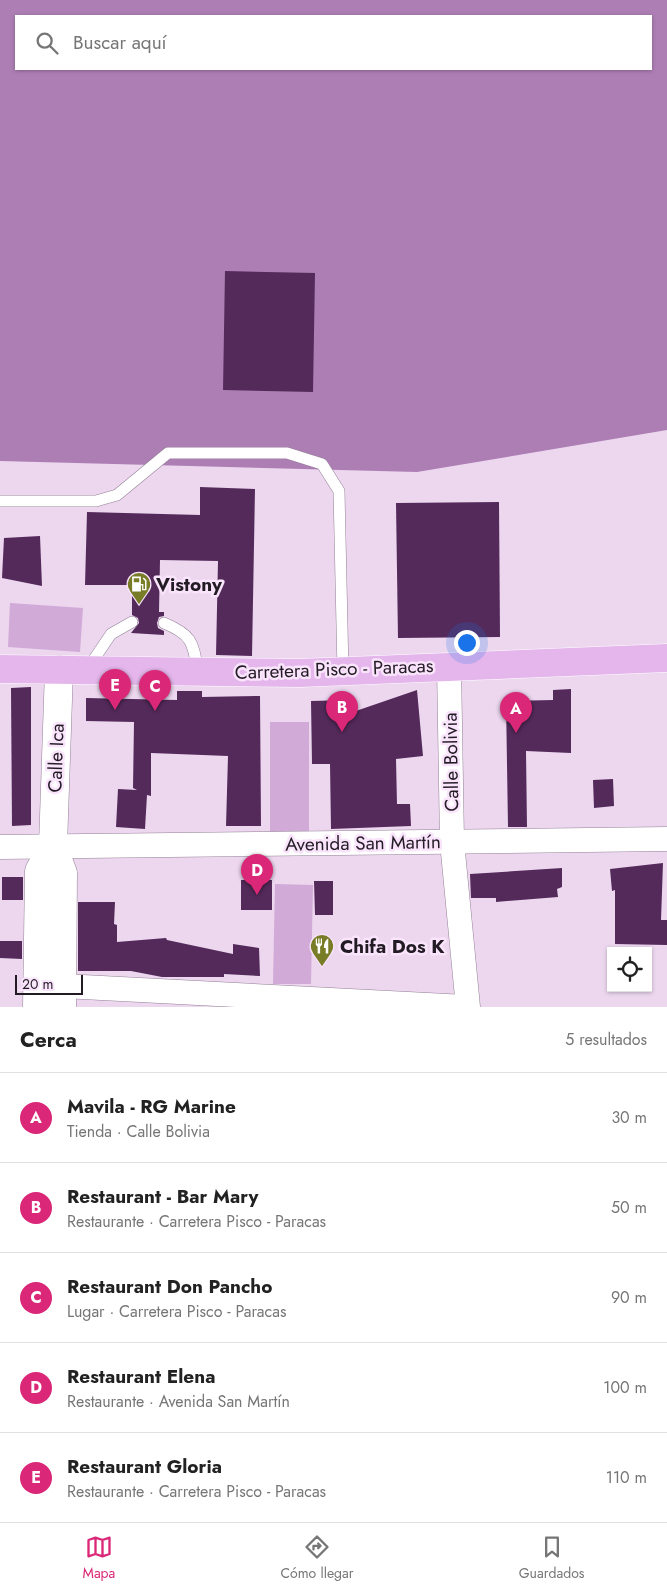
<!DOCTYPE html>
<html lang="es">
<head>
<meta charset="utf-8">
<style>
	:root { --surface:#fff; --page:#f6f6f6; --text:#222; --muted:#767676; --line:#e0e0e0; --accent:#db2777 }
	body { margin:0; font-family:Jost,sans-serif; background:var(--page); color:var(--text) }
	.controls { position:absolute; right:15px; bottom:15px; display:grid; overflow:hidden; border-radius:0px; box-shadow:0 1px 4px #0004 }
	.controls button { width:45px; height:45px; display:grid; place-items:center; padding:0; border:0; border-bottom:1px solid var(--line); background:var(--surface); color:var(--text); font:25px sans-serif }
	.scale { position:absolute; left:15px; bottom:12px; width:68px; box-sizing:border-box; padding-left:5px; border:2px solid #231b24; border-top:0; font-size:14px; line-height:18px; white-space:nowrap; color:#231b24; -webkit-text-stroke:4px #f9e4fc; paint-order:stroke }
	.you { position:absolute; left:466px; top:642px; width:18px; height:18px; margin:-12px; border:4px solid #fff; border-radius:50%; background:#1a73e8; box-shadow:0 0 0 8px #1a73e833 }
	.badge { display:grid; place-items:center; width:32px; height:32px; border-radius:50%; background:var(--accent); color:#fff; font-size:16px; font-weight:700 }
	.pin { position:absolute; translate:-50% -41px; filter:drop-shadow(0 1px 2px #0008) }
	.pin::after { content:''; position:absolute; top:26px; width:18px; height:15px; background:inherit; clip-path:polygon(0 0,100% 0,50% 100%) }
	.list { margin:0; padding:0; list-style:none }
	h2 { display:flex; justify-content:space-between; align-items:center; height:65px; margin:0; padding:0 20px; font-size:21px }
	h2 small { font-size:16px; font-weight:400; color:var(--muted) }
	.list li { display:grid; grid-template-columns:32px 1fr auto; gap:15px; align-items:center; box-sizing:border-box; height:90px; padding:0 20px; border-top:1px solid var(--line) }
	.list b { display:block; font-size:19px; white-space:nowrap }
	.list p { margin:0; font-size:16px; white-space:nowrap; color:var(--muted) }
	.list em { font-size:16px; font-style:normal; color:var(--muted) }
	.icon { flex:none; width:28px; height:28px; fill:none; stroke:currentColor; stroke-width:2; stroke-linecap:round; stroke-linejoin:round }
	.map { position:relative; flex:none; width:667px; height:1007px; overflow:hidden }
	.search { position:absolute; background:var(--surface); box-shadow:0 1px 4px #0004; left:15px; right:15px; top:15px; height:55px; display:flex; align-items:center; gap:12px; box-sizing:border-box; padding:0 18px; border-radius:0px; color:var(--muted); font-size:19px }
	.sheet { height:515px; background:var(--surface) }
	nav { display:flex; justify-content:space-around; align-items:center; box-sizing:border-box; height:70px; border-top:1px solid var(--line); background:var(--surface); font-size:14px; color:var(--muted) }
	nav a { display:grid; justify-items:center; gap:2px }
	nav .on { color:var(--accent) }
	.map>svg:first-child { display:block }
</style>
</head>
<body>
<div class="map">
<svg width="667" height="1007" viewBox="0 0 667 1007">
	<rect width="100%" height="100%" fill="#ecd7ef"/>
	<g fill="#d1aad7">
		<path d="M10,603L83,608L80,652L8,647Z"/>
		<rect x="270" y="722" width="39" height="113"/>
		<path d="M275,884L313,885L311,984H273Z"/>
	</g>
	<path fill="#ad7eb4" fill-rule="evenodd" d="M0,0H667V430L417,472L0,461ZM16,16H651V69H16Z"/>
	<g fill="#542a5b">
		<path d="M225,271L315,273L313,392L223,390Z"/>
		<path d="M200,487L255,489L252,656L216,655L218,561L160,560L159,612H164V616L159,617L157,623L158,628L164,631V635L131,633L139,623L138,618L132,615V585H85L87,512L200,515Z"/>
		<path d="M499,502L500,637L398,638L396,503Z"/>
		<path d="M40,536L42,586L2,578L4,538Z"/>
		<path d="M31,687V825L12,826L11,688Z"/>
		<path d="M571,689V753L526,751L527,827H508L506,701L553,700V690Z"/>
		<path d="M417,690L423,756L396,759L397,804H410L411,826L331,829L330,764H312L311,701L350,700V713Z"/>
		<path d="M177,691H202V697L260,696L261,826H226L228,756L151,753V796L147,795L145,829L116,827L118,789L137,790L133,788L134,722L86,721V698L177,700Z"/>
		<path d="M613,779L614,806L594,808L593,780Z"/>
		<path d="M663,863L661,920H667V945L615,944V890L612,891L610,869Z"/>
		<path d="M562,868V887L557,889L558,897L496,902V898H471L470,874Z"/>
		<rect x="2" y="877" width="21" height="23"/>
		<rect x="241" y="880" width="31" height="30"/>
		<path d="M314,881H333V915H315Z"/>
		<path d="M78,902H115L114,924L117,925V942L166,938L167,940L233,954V944L259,948L260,976L224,974V977H162L131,971H78Z"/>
		<path d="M0,941H22V959L0,958Z"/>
	</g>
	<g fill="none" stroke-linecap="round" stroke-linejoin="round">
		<g stroke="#948197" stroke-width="12">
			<g id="service">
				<path d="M0,501H96L117,495L168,453H287L322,464L339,491L343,671"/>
				<path d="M164,623C193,635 193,643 198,672"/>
				<path d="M88,668L111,634L132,622"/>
			</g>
		</g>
		<g stroke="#948197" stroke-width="25">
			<g id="minor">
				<path d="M449,666L452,842L468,1007"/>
				<path d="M0,847L667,839"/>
				<path d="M44,985L466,1007"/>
			</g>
		</g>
		<g stroke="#948197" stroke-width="29">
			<g id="tertiary">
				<path d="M59,670L53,846L63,873L62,1007"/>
				<path d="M37,1007L39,871L53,846"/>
			</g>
		</g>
		<g stroke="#fff" stroke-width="29">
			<path id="primary" d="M0,669L300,673L667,658"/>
		</g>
		<use href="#service" stroke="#fff" stroke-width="11"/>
		<use href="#minor" stroke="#fff" stroke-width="24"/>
		<use href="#tertiary" stroke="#fff" stroke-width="28"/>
		<use href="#primary" stroke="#e5b6ec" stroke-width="28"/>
	</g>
	<defs>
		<g id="fuel-pin" transform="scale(1.25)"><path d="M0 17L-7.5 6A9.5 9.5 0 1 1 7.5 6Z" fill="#787c26" stroke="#f9e4fc"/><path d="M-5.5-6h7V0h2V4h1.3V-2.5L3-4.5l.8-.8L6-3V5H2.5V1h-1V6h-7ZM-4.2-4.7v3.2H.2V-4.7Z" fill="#fff"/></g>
		<g id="restaurant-pin" transform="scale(1.25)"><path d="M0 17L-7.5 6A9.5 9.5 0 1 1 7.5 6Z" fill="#787c26" stroke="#f9e4fc"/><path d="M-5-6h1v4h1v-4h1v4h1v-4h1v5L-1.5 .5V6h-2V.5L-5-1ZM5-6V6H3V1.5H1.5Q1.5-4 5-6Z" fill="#fff"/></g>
	</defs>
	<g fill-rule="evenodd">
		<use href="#fuel-pin" x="139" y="584"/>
		<use href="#restaurant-pin" x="322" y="946"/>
	</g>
	<g text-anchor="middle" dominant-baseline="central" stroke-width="5" stroke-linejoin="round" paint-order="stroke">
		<g font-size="19" font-weight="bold" fill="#231b24" stroke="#f9e4fc" text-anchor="start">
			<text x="156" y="584">Vistony</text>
			<text x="340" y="946">Chifa Dos K</text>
		</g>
		<g font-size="19" fill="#231b24" stroke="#f9e4fc">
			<text transform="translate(334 669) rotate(-2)">Carretera Pisco - Paracas</text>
			<text transform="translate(56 758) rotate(-88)">Calle Ica</text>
			<text transform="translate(451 762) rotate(-91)">Calle Bolivia</text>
			<text transform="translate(363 843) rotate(-1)">Avenida San Martín</text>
		</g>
	</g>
</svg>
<div class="controls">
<button><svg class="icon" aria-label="locate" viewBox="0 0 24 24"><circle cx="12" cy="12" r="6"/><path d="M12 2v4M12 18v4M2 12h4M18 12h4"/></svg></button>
</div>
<div class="scale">20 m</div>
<div class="you"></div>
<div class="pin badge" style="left:516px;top:733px">A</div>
<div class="pin badge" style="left:342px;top:732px">B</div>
<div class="pin badge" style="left:155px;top:711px">C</div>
<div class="pin badge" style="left:257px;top:895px">D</div>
<div class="pin badge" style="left:115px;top:710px">E</div>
<div class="search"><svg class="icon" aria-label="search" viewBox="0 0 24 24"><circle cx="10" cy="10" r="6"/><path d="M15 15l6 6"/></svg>Buscar aquí</div>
</div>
<section class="sheet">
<h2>Cerca<small>5 resultados</small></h2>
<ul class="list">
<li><span class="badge">A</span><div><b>Mavila - RG Marine</b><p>Tienda · Calle Bolivia</p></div><em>30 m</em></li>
<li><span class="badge">B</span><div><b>Restaurant - Bar Mary</b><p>Restaurante · Carretera Pisco - Paracas</p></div><em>50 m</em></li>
<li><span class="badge">C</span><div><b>Restaurant Don Pancho</b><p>Lugar · Carretera Pisco - Paracas</p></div><em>90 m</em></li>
<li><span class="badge">D</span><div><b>Restaurant Elena</b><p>Restaurante · Avenida San Martín</p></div><em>100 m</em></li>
<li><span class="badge">E</span><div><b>Restaurant Gloria</b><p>Restaurante · Carretera Pisco - Paracas</p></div><em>110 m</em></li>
</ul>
</section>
<nav>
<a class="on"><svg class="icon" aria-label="map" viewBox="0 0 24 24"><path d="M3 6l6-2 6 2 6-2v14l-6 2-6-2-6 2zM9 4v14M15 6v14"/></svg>Mapa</a>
<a><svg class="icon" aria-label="directions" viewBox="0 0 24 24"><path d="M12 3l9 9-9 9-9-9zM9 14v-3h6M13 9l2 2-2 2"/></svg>Cómo llegar</a>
<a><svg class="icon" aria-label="saved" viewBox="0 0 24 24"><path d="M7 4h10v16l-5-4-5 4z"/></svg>Guardados</a>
</nav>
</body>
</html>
